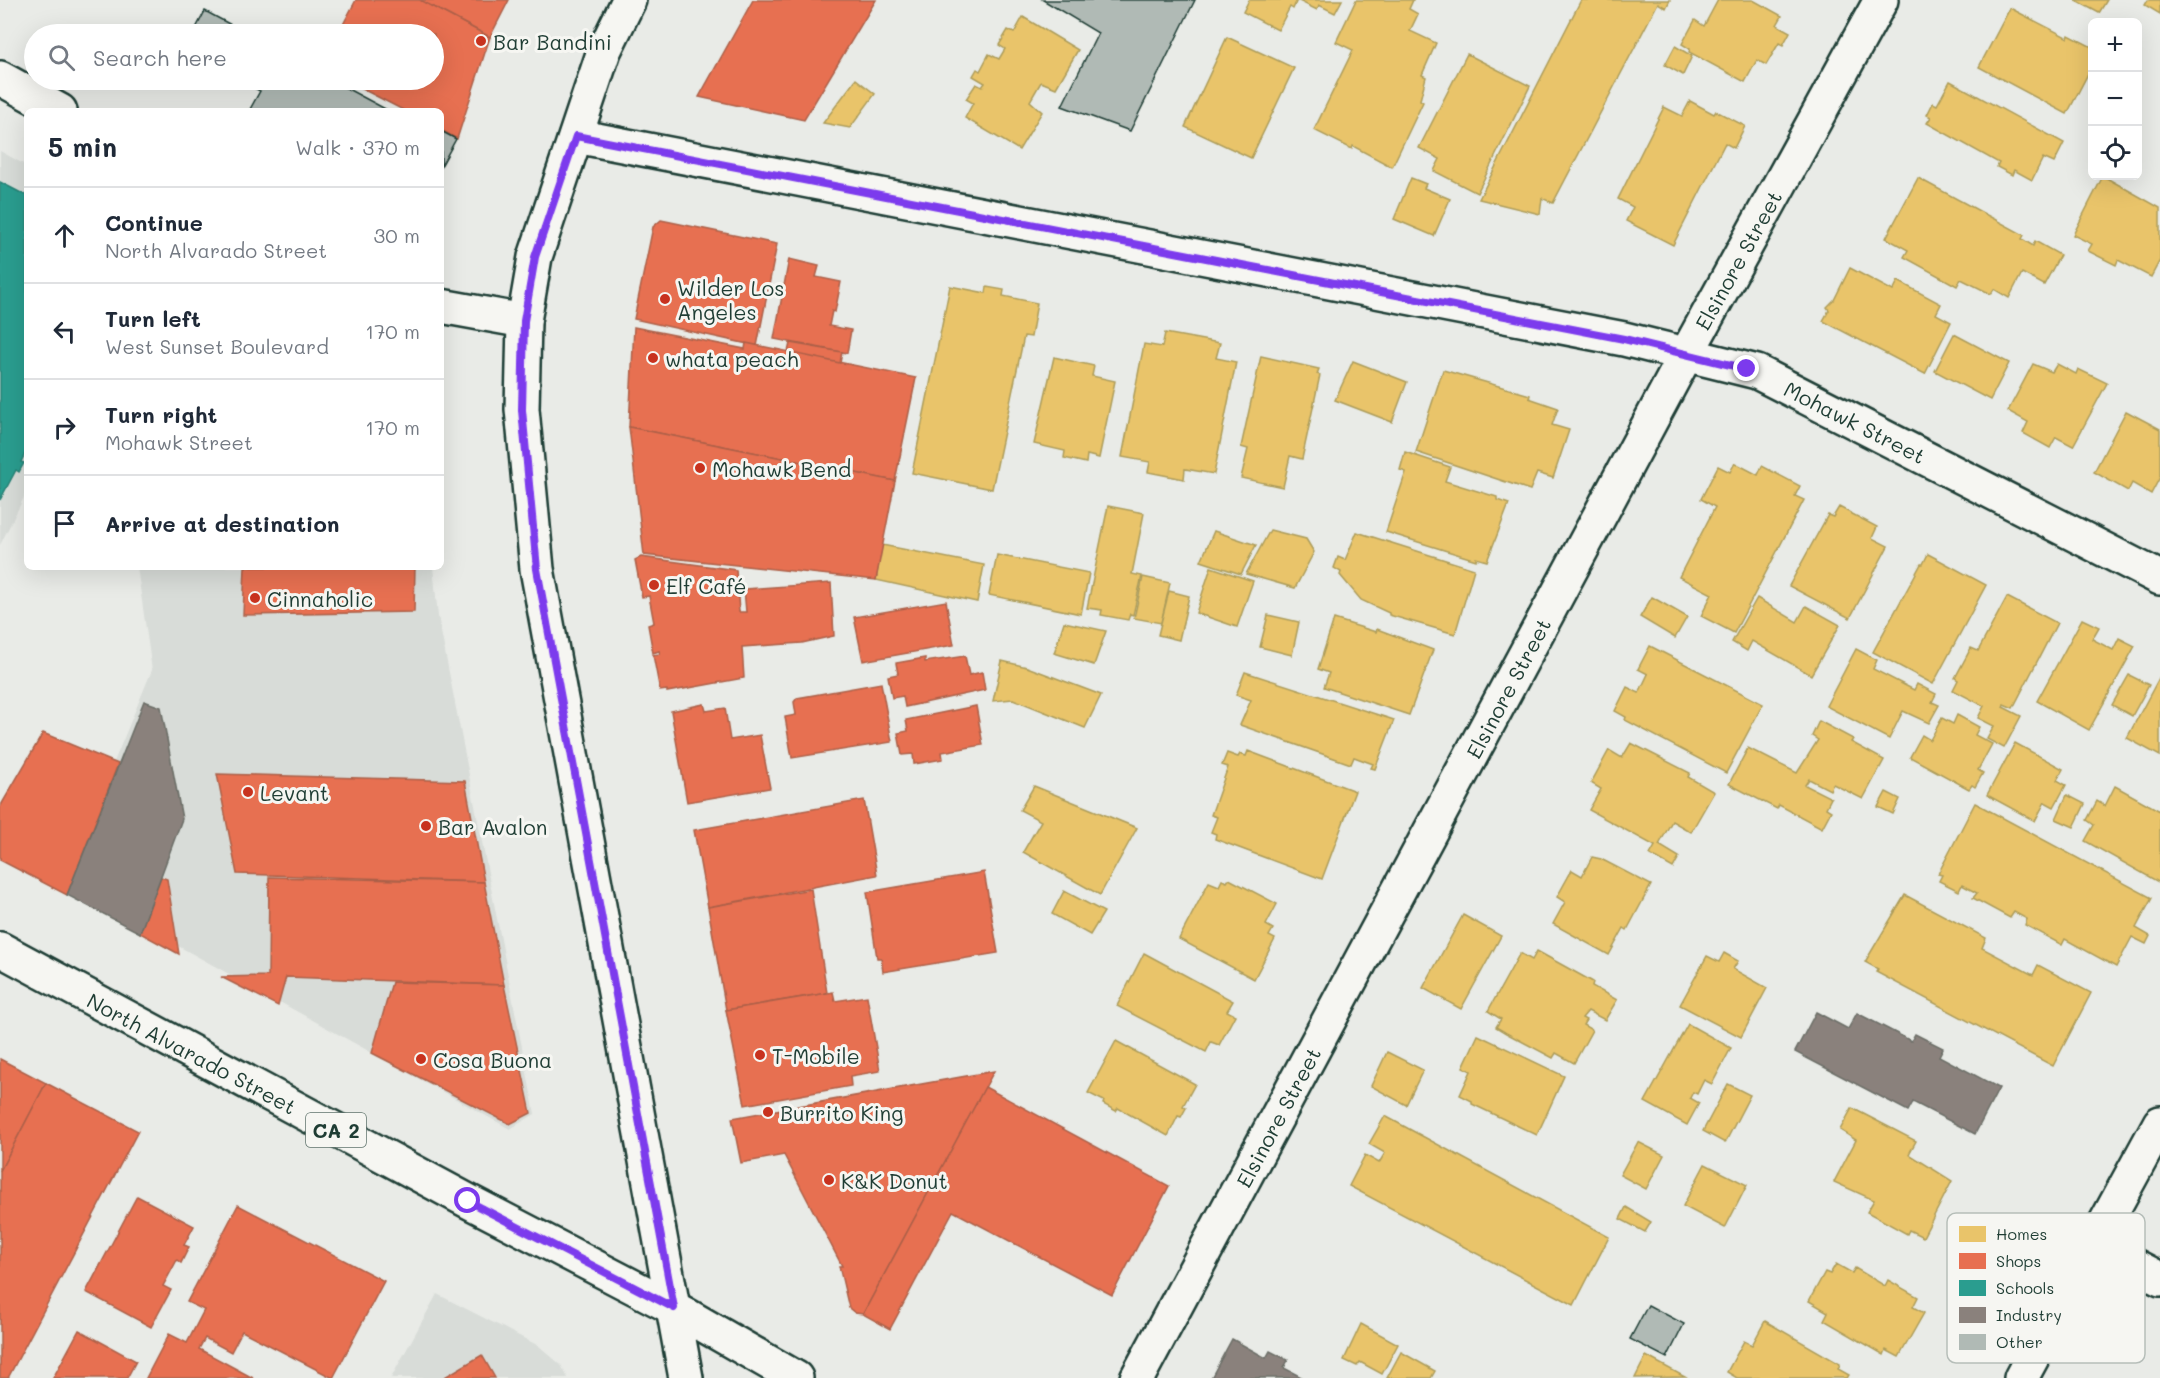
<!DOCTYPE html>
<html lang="en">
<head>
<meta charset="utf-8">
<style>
	:root { --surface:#fff; --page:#f6f6f7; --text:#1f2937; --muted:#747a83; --line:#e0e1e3 }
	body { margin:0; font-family:Mali,sans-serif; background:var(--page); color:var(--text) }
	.controls { position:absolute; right:18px; top:18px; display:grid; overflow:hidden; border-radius:9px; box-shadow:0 6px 24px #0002 }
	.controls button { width:54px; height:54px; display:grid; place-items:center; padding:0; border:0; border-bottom:2px solid var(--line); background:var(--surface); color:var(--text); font:30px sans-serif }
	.stop { position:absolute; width:18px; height:18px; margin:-14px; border:4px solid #7c3aed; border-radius:50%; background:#fff }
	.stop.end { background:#7c3aed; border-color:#fff; box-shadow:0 2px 6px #0008 }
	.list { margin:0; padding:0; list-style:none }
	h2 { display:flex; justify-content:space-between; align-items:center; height:78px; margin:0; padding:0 24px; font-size:26px }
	h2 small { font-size:20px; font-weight:400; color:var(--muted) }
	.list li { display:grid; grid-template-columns:39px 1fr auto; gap:18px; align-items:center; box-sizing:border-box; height:96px; padding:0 24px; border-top:2px solid var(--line) }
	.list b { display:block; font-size:22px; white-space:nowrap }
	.list p { margin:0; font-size:20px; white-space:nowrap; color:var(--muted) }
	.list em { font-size:20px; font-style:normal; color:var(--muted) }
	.icon { flex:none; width:33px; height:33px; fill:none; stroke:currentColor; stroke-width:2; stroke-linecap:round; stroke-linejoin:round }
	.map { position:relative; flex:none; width:2160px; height:1378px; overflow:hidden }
	.search { position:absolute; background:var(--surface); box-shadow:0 6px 24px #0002; left:24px; top:24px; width:420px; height:66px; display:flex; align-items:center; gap:15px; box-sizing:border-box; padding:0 21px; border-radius:33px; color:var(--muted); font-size:22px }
	.panel { position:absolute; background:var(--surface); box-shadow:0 6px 24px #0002; left:24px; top:108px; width:420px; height:462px; border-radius:9px }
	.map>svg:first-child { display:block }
</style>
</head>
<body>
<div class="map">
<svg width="2160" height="1378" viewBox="0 0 2160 1378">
	<rect width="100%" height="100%" fill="#e9ebe7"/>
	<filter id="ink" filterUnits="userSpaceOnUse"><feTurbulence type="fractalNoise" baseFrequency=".0167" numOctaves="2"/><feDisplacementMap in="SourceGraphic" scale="12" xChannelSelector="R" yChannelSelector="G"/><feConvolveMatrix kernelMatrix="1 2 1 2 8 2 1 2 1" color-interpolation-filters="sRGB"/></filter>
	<g filter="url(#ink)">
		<g fill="#d8dcd8">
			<path d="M0,151L27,166V491L0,545Z"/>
			<path d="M137,567H433L438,616L535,1114L510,1129L64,883L152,670Z"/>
			<path d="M437,1294L539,1346L561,1365L568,1378H391Z"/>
		</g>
		<g fill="#e9c46a" stroke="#ac9c5a" stroke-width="1.5">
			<path d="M1249,0H1342L1335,13L1319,5L1317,10L1297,0L1293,9L1290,7L1278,30L1243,12Z"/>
			<path d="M1356,0H1413L1409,9L1418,14L1410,31L1436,43L1422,75L1426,77L1420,100L1423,102L1392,167L1353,146L1352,149L1314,130L1353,50L1336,42Z"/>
			<path d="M1581,0H1670L1666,8L1658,3L1553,203L1542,198L1540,214L1479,199Z"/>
			<path d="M1718,0H1753L1782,16L1777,25L1790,32L1783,45L1779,43L1766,65L1757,60L1745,82L1689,52L1690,49L1682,44L1695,20L1704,26Z"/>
			<path d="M2075,0H2107L2099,13Z"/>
			<path d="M2148,0H2160V14L2145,5Z"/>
			<path d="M2010,8L2068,38L2069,35L2092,47V66L2067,114L1979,67Z"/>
			<path d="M1023,17L1078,50L1056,88L1041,82L1030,101L1042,112L1019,150L965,118L973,103L966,99L976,84L982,87L985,83L973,76L977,69L980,71L989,54L999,59L1005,49L999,45L1008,30L1014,33Z"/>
			<path d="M1227,37L1294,68L1251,158L1185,127Z"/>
			<path d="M1675,46L1692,56L1683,75L1665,65Z"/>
			<path d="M1467,54L1530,86L1477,193L1434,171L1440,159L1419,148Z"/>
			<path d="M856,79L875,94L850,128L823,123Z"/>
			<path d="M1950,81L2064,143L2054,163L2043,158L2032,180L2014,170L2012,175L1997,167L1999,163L1927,123L1931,117L1927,115L1933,103L1937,105Z"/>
			<path d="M1690,101L1714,114L1716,111L1745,126L1734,148L1725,143L1673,245L1626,221L1633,207L1618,199L1664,107L1682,116Z"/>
			<path d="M2103,176L2160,208V260L2151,277L2118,260L2116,265L2088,251L2092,244L2073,235Z"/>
			<path d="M1411,178L1426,184L1424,188L1450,199L1434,236L1394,219Z"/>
			<path d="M1918,178L2024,235L2022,239L2033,246L2035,241L2060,255L2044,285L2022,273L2009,298L1994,289L1991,294L1961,279L1957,286L1904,257L1908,250L1886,238Z"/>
			<path d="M1850,268L1893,291L1898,281L1941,304L1936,314L1951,322L1925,374L1823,321L1829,310L1827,307L1834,300Z"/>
			<path d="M950,286L986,293L987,287L1004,290L1003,296L1037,303L1031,337L1024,336L992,489L912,473Z"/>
			<path d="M1165,333L1220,343L1216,358L1236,362L1214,474L1185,469L1184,479L1148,472L1150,462L1122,457L1144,344L1162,347Z"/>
			<path d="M1954,334L2009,363L1990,400L1935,371Z"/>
			<path d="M1261,356L1319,369L1317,374L1320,375L1302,459L1290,456L1283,487L1241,478L1248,449L1241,447Z"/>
			<path d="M1054,357L1094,366L1092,376L1115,381L1099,458L1087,455L1086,463L1064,458L1065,451L1034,444Z"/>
			<path d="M1353,361L1407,382L1392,422L1335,400Z"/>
			<path d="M2033,364L2052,372L2057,364L2076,374L2078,369L2107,383L2073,446L2056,437L2050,448L2023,433L2028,422L2008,411Z"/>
			<path d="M1443,370L1530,395L1529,398L1558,408L1552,425L1569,430L1553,478L1537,473L1530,490L1416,452Z"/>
			<path d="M2126,411L2160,429V477L2151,494L2132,483L2128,491L2094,472Z"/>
			<path d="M1405,452L1450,467L1445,481L1497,497V500L1509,504L1487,561L1476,558V560L1386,532L1406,472L1400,470Z"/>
			<path d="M1735,463L1758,475L1762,466L1800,486L1795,496L1804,500L1734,633L1701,616L1712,594L1679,577L1715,507L1701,499L1718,466L1730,472Z"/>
			<path d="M1108,506L1144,513L1132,574L1142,576L1133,615L1130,614L1128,620L1101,615L1102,610L1087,608Z"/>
			<path d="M1839,507L1877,527L1872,538L1888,546L1850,618L1789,586L1828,515L1833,517Z"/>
			<path d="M1270,530L1306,539L1314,552L1295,588L1246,574Z"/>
			<path d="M1214,531L1256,545L1241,574L1201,561Z"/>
			<path d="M1357,532L1474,569L1455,634L1389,615V613L1361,600L1340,575L1341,572L1334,568L1338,557L1345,560Z"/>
			<path d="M882,545L984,565L977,602L876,580Z"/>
			<path d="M1928,554L1986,585L1933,684L1873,652L1921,564H1923Z"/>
			<path d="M997,555L1089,573L1081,614L989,595Z"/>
			<path d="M1211,567L1253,581L1237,627L1196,613Z"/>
			<path d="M1143,577L1170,583L1161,623L1134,618Z"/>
			<path d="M1169,591L1189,596L1179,640L1158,635Z"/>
			<path d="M1652,597L1687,617L1675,638L1640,617Z"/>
			<path d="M2007,597L2057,623L2013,708L2004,704L2003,707L2021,716L2004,748L1987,739L1994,726L1978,718L1984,706L1953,690L1958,680L1955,678L1971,648L1978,651Z"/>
			<path d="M1757,598L1797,622L1806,606L1840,625L1811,675L1752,641L1747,651L1732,642Z"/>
			<path d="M1268,615L1299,622L1292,655L1260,647Z"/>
			<path d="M1334,619L1376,632L1377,629L1433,650L1409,715L1324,687L1329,673L1318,669Z"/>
			<path d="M2082,619L2099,627L2092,639L2113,650L2119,638L2135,646L2089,730L2037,701Z"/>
			<path d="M1064,622L1106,631L1094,665L1054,653Z"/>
			<path d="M1650,646L1763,704L1726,773L1625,720L1626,717L1615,711L1627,687L1639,693L1648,674L1638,669Z"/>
			<path d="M1856,649L1877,660L1873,669L1914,690L1917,684L1936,694L1932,702L1939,705L1929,723L1903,711L1889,739L1826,706Z"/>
			<path d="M1002,661L1027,667L1101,695L1085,728L1013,699L993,701Z"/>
			<path d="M1245,672L1394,720L1375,769L1371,768L1373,764L1354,757L1351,764L1240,725L1251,700L1236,695Z"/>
			<path d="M2129,675L2149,685L2132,716L2112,705Z"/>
			<path d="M2160,676V756L2127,738Z"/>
			<path d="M1957,715L1979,727L1975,735L1992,744L1978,770L1983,773L1975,787L1972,785L1969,789L1910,757L1922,735L1930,740L1942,718L1953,724Z"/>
			<path d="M1819,721L1853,739L1851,742L1884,760L1863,799L1833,784L1830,790L1809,779L1805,785L1831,798L1826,808L1831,811L1822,828L1779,805L1777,809L1729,784L1748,748L1797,773L1818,740L1812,736Z"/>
			<path d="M1631,743L1690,773L1688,777L1714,792L1691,832L1672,821L1659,845L1679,857L1673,868L1650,855L1655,846L1589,810L1601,789L1591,783L1609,750L1622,758Z"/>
			<path d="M2015,743L2063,769L2057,780L2066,785L2054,807L2045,802L2035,821L1987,795Z"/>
			<path d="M1248,751L1355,791L1322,879L1215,839L1216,834L1211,832L1217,817L1211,815L1228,767L1222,765L1227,753L1238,757L1240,754L1246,756Z"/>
			<path d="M1034,786L1137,828L1100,895L1023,852L1041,821L1020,810Z"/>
			<path d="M2115,786L2160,811V883L2085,841L2094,825L2087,820L2097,801L2105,806Z"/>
			<path d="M1886,792L1900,799L1893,814L1878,807Z"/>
			<path d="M2067,795L2085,804L2074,827L2056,819Z"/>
			<path d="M1975,803L2152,898L2136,928L2150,936L2146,944L2132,937L2116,967L2065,939L2062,945L2025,925L2027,919L2014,912L2010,918L1973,898L1977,893L1962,885L1959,891L1939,881L1942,875L1938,874Z"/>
			<path d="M1592,857L1601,859L1651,885L1627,930L1624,928L1609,955L1553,924L1565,902L1557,897L1572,870L1582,876Z"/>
			<path d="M1229,879L1277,904L1266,925L1273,929L1269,936L1275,939L1254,979L1179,939L1209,882L1219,886L1222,880L1227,882Z"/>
			<path d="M1064,891L1104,912L1090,935L1052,914Z"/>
			<path d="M1905,895L1986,938L1982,948L2033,975L2038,965L2091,993L2053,1066L1876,972L1878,969L1865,962Z"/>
			<path d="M1463,915L1501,936L1461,1009L1423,988Z"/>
			<path d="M1537,951L1593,982L1592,986L1617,1000L1605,1020L1588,1011L1582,1018L1586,1020L1583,1025L1592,1030L1574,1063L1556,1053L1553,1058L1506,1033L1496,1027L1501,1019L1488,1011L1520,953L1532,960Z"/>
			<path d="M1144,953L1233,1001L1227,1011L1235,1015L1219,1045L1211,1042L1206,1052L1117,1006Z"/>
			<path d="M1724,953L1738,961L1733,969L1767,988L1741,1037L1680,1005L1707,956L1719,962Z"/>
			<path d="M1688,1024L1731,1048L1712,1084L1704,1080L1697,1094L1693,1092L1690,1098L1699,1103L1687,1125L1645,1102Z"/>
			<path d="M1478,1035L1564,1076L1537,1135L1472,1104V1101L1460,1095L1471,1071L1463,1067Z"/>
			<path d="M1116,1041L1195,1084L1183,1106L1186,1108L1181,1117L1178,1116L1168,1136L1118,1108L1116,1111L1103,1104L1104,1101L1088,1093Z"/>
			<path d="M1387,1052L1423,1070L1406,1105L1371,1086Z"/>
			<path d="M1728,1084L1750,1095L1725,1143L1703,1131Z"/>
			<path d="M1852,1108L1916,1141L1909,1154L1952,1181L1923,1237L1909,1230L1907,1234L1867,1212L1874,1200L1834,1182L1856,1140L1840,1130Z"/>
			<path d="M1385,1116L1609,1237L1574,1305L1349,1186L1365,1155L1379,1163L1385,1153L1369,1144Z"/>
			<path d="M1638,1142L1664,1155L1646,1189L1620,1175Z"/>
			<path d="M1705,1164L1747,1185L1725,1228L1683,1206Z"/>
			<path d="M1626,1207L1651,1222L1645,1232L1620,1219Z"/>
			<path d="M1836,1264L1852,1273L1855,1268L1885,1286L1888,1280L1918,1297L1913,1307L1924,1313L1899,1357L1886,1350L1884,1355L1824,1320L1828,1312L1809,1301L1825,1272L1830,1274Z"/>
			<path d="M1765,1321L1840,1364L1838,1369L1849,1375L1847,1378H1737L1727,1372L1744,1341L1752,1345Z"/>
			<path d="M1361,1324L1398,1344L1382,1374L1360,1362L1357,1366L1344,1360Z"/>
			<path d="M1401,1352L1435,1371L1431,1378H1387Z"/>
			<path d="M1646,1356L1685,1377L1635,1378Z"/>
		</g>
		<g fill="#e76f51" stroke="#ab6048" stroke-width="1.5">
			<path d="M356,0H420L490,37L457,139L441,130V111H405L345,80H434V34H338Z"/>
			<path d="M420,0H509L490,37Z"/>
			<path d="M753,0H876L804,120L699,97Z"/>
			<path d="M661,220L777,244L757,346L634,319L653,227Z"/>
			<path d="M789,259L819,266L816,277L841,282L835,312L832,311L829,326L851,330L847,353L774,339Z"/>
			<path d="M634,327L745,349L746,343L916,378L895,481L629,427Z"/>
			<path d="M790,343L842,352L840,363L788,352Z"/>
			<path d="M629,427L895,481L876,580L644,555Z"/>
			<path d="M641,557L736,570L739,612H746L744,589L831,583L834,636L802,643L742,647L744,678L667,692V690L660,691L653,655L660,654L659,651L653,653L648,625L654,623L649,596L642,597L635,560Z"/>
			<path d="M245,567H415L414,612L243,615Z"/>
			<path d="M946,601L954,645L863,661L854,617Z"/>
			<path d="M965,656L969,675L982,672L985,690L905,707L903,696L892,698L888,676L898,674L896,663L925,658V662Z"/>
			<path d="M881,683L892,742L792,758L785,717L796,715L794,702L797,698Z"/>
			<path d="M704,704L706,711L725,708L730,740L760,735L770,788L687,802L671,711Z"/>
			<path d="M976,706L983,745L942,752L943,759L914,764L913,754L902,755L898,733L908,731L906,720Z"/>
			<path d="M43,733L118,764L67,895L0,860V807Z"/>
			<path d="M217,774L465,781L484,882L237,874Z"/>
			<path d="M864,800L877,875L708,907L694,830Z"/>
			<path d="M984,872L998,953L883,972L881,958H877L867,892Z"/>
			<path d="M161,877L167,879L179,954L140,933Z"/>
			<path d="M269,877L484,882L504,985L286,977L278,1006L221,977L268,976Z"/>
			<path d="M811,889L827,993L726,1010L708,907Z"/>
			<path d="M392,982L504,985L531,1113L510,1124L372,1053Z"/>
			<path d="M833,992L835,1001L867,996L880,1071L850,1076L851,1086L745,1105L726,1010Z"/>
			<path d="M0,1059L46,1083L0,1171Z"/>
			<path d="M994,1071L863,1314L855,1313L849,1308L839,1266H842L784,1155L741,1163L732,1118Z"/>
			<path d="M46,1083L138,1131L8,1378H0V1171Z"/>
			<path d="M985,1087L1169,1186L1112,1295L953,1211L890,1329L863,1314Z"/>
			<path d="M137,1196L194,1226L184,1245L189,1247L181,1263L177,1260L163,1286L171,1290L151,1327L86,1292Z"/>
			<path d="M238,1205L384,1281L333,1378L242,1331L231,1352L205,1338L199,1349L253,1378H146L169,1334L187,1343L204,1310L187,1302Z"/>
			<path d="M79,1330L136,1361L127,1378H53Z"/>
			<path d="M482,1355L495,1378H443Z"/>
		</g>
		<path fill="#2a9d8f" stroke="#278074" stroke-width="1.5" d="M0,182L27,196V449L21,462L24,463L19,472L16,470L0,500Z"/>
		<g fill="#8a817c" stroke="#6a6d66" stroke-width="1.5">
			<path d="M144,701L161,707L182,819L140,933L67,895Z"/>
			<path d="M1816,1012L1848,1029L1857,1013L1911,1041L1915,1034L1943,1048L1939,1056L1999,1088L1975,1134L1913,1102L1908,1111L1795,1052Z"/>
			<path d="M1232,1339L1266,1358L1270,1351L1288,1360L1284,1368L1303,1378H1211Z"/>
		</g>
		<g fill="#b0bab5" stroke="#1f3d34" stroke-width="1.5">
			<path d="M1043,0H1195L1130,131L1062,106L1098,33Z"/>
			<path d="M205,11L248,34H193Z"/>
			<path d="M239,80H331L389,111H249L260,91Z"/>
			<path d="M441,131L456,139L441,166Z"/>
			<path d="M1648,1305L1684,1324L1667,1358L1630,1339Z"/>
		</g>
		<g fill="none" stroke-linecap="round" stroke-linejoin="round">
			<g stroke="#1f3d34" stroke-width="38">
				<g id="street">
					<path d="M0,78L60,111"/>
					<path d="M576,136L1624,339L1757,372L2160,578"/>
					<path d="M441,306L524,321"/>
					<path d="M2095,1245L2160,1279"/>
					<path d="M1137,1378L1687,353L1881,0"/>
				</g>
			</g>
			<g stroke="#1f3d34" stroke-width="38">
				<path id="secondary" d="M2021,1378L2160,1123"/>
			</g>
			<g stroke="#1f3d34" stroke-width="38">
				<g id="primary">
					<path d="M629,0L604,51L535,257L524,321L522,409L537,569L686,1378"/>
					<path d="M0,949L468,1201L674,1308L796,1378"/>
				</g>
			</g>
			<use href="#street" stroke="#f6f6f2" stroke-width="33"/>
			<use href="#secondary" stroke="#f6f6f2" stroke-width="33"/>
			<use href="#primary" stroke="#f6f6f2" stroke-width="33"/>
		</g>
	</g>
	<g fill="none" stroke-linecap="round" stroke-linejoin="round" filter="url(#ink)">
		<path stroke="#7c3aed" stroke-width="8" d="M468,1201L674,1308L537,569L522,410L524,321L535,257L576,136L1624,339L1747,369"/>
	</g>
	<g fill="#c8321e" stroke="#f6f6f2" stroke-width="2">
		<circle cx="481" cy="41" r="6"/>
		<circle cx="665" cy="299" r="6"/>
		<circle cx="653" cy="358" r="6"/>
		<circle cx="700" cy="468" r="6"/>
		<circle cx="654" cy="585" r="6"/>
		<circle cx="255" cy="598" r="6"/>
		<circle cx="248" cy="792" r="6"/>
		<circle cx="426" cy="826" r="6"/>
		<circle cx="760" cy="1055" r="6"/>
		<circle cx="421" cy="1059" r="6"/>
		<circle cx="768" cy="1112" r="6"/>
		<circle cx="829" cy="1180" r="6"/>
	</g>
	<g text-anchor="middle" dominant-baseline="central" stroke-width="6" stroke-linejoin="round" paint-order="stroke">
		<rect fill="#f6f6f2" stroke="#60746d" stroke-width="1.5" x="306" y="1113" width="60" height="34" rx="4.5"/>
		<g font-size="20" font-weight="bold" fill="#1f3d34">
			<text x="336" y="1130">CA 2</text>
		</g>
		<g font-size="21" fill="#1f3d34" stroke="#f6f6f2" text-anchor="start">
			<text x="493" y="41">Bar Bandini</text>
			<text x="677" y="287">Wilder Los<tspan x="677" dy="24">Angeles</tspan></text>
			<text x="665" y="358">whata peach</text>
			<text x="712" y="468">Mohawk Bend</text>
			<text x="666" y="585">Elf Café</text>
			<text x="267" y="598">Cinnaholic</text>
			<text x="260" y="792">Levant</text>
			<text x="438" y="826">Bar Avalon</text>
			<text x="772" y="1055">T-Mobile</text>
			<text x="433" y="1059">Cosa Buona</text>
			<text x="780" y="1112">Burrito King</text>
			<text x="841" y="1180">K&amp;K Donut</text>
		</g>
		<g font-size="21" fill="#1f3d34" stroke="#f6f6f2">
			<text transform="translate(1738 260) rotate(-61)">Elsinore Street</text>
			<text transform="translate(1855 422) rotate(27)">Mohawk Street</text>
			<text transform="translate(1508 688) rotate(-62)">Elsinore Street</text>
			<text transform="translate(192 1053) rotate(28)">North Alvarado Street</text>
			<text transform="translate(1278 1117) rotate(-62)">Elsinore Street</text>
		</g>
	</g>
	<rect x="1947" y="1213" width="198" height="150" rx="9" fill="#f6f6f2" stroke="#b6beb9" stroke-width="1.5"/>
	<rect x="1959" y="1226" width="27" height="16" fill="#e9c46a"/>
	<rect x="1959" y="1253" width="27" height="16" fill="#e76f51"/>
	<rect x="1959" y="1280" width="27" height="16" fill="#2a9d8f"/>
	<rect x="1959" y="1307" width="27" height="16" fill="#8a817c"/>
	<rect x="1959" y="1334" width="27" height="16" fill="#b0bab5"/>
	<g font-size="16" fill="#1f3d34">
		<text x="1996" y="1240">Homes</text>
		<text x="1996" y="1267">Shops</text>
		<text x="1996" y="1294">Schools</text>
		<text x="1996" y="1321">Industry</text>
		<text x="1996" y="1348">Other</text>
	</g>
</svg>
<div class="controls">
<button>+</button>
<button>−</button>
<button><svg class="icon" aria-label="locate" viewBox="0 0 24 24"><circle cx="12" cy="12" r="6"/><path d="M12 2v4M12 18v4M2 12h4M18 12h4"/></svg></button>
</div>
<div class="stop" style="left:468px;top:1201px"></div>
<div class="stop end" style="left:1747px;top:369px"></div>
<div class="search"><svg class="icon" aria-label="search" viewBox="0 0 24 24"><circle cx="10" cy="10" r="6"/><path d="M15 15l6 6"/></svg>Search here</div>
<section class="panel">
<h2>5 min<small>Walk · 370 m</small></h2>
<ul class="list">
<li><svg class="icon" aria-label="ahead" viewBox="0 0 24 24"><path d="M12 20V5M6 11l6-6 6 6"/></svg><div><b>Continue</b><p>North Alvarado Street</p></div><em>30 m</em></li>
<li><svg class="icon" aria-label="left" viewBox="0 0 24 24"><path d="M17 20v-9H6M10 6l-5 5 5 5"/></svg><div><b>Turn left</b><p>West Sunset Boulevard</p></div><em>170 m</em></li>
<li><svg class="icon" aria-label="right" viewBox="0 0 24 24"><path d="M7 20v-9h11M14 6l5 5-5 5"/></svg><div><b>Turn right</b><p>Mohawk Street</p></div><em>170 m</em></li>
<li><svg class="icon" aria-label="arrive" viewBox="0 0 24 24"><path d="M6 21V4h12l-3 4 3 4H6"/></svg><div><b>Arrive at destination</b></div></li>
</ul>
</section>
</div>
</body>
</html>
